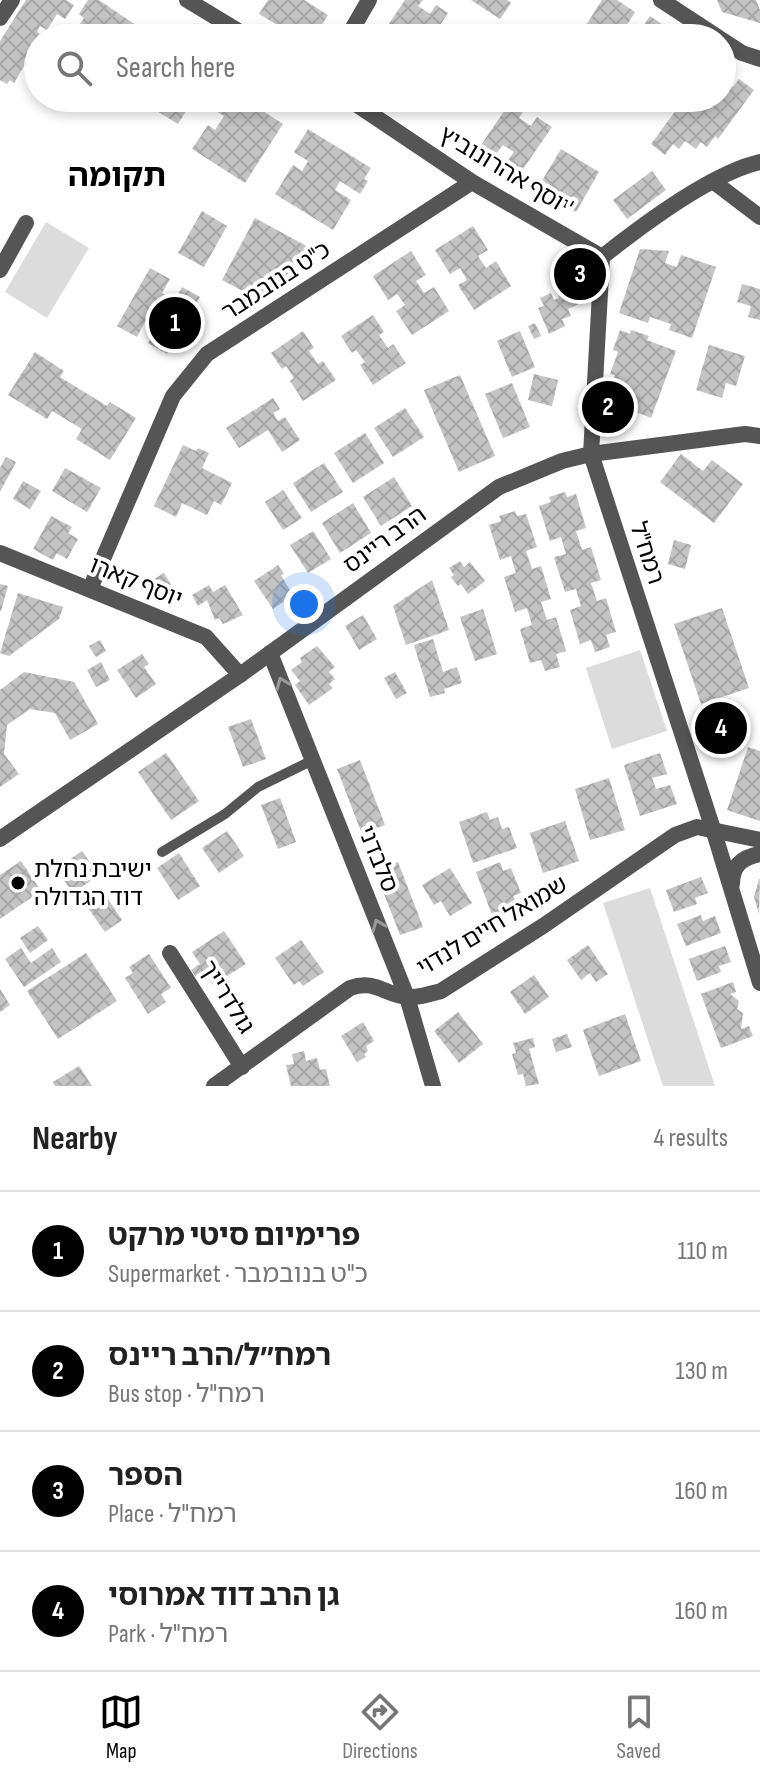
<!DOCTYPE html>
<html lang="en">
<head>
<meta charset="utf-8">
<style>
	:root { --surface:#fff; --page:#f2f2f2; --text:#222; --muted:#767676; --line:#e0e0e0; --accent:#000 }
	body { margin:0; font-family:"Sofia Sans Condensed","Noto Sans Hebrew",sans-serif; background:var(--page); color:var(--text) }
	.you { position:absolute; left:304px; top:604px; width:28px; height:28px; margin:-20px; border:6px solid #fff; border-radius:50%; background:#1a73e8; box-shadow:0 0 0 12px #1a73e833 }
	.badge { display:grid; place-items:center; width:52px; height:52px; border-radius:50%; background:var(--accent); color:#fff; font-size:26px; font-weight:700 }
	.pin { position:absolute; translate:-50% -50%; border:4px solid #fff; box-shadow:0 2px 8px #0006 }
	.list { margin:0; padding:0; list-style:none }
	h2 { display:flex; justify-content:space-between; align-items:center; height:104px; margin:0; padding:0 32px; font-size:34px }
	h2 small { font-size:26px; font-weight:400; color:var(--muted) }
	.list li { display:grid; grid-template-columns:52px 1fr auto; gap:24px; align-items:center; box-sizing:border-box; height:120px; padding:0 32px; border-top:2px solid var(--line) }
	.list b { display:block; font-size:30px; white-space:nowrap }
	.list p { margin:0; font-size:26px; white-space:nowrap; color:var(--muted) }
	.list em { font-size:26px; font-style:normal; color:var(--muted) }
	.icon { flex:none; width:44px; height:44px; fill:none; stroke:currentColor; stroke-width:2; stroke-linecap:round; stroke-linejoin:round }
	.map { position:relative; flex:none; width:760px; height:1086px; overflow:hidden }
	.search { position:absolute; background:var(--surface); box-shadow:0 4px 12px #0003; left:24px; right:24px; top:24px; height:88px; display:flex; align-items:center; gap:20px; box-sizing:border-box; padding:0 28px; border-radius:44px; color:var(--muted); font-size:30px }
	.sheet { height:584px; background:var(--surface) }
	nav { display:flex; justify-content:space-around; align-items:center; box-sizing:border-box; height:112px; border-top:2px solid var(--line); background:var(--surface); font-size:22px; color:var(--muted) }
	nav a { display:grid; justify-items:center; gap:4px }
	nav .on { color:var(--accent) }
	.map>svg:first-child { display:block }
</style>
</head>
<body>
<div class="map">
<svg width="760" height="1086" viewBox="0 0 760 1086">
	<defs>
		<pattern id="building-cross-hatch" width="8" height="8" patternUnits="userSpaceOnUse" patternTransform="scale(2)"><rect width="8" height="8" fill="#c4c4c4"/><path d="M0 0l8 8M0 8l8-8" fill="none" stroke="#a7a7a7"/></pattern>
	</defs>
	<rect width="100%" height="100%" fill="#fff"/>
	<g fill="#dcdcdc">
		<path d="M46,222L89,248L47,318L5,292Z"/>
		<path d="M640,650L667,731L612,749L586,668Z"/>
		<path d="M732,705L743,741L710,751L700,716Z"/>
		<path d="M650,888L715,1086H663L603,903Z"/>
	</g>
	<g fill="url(#building-cross-hatch)">
		<path d="M26,0H66L74,5L65,19L57,14L47,30L40,26L37,32L46,38H38V46L34,53L38,55V63L32,71L24,66L14,83L10,80L7,84L0,80V41Z"/>
		<path d="M88,0H99L143,30L137,38H93L95,34L80,24L84,18L79,14Z"/>
		<path d="M268,0H304L328,15L314,38H299L259,14Z"/>
		<path d="M405,0H423L418,6L430,14L436,5L448,13L432,38H413L402,31L395,38L384,31Z"/>
		<path d="M471,0H507L511,3L500,19Z"/>
		<path d="M602,0H617L635,12L619,38H578Z"/>
		<path d="M717,0H756L760,10V23L722,12Z"/>
		<path d="M650,16L682,38H635Z"/>
		<path d="M722,79L733,87L739,79L754,90L718,139L715,136L707,147L701,142L696,149L685,141L679,149L673,144L665,155L651,144L685,98H722Z"/>
		<path d="M136,98H183L191,103L178,124Z"/>
		<path d="M224,98H243L283,124L245,183L192,149L208,125L215,130L224,116L216,111Z"/>
		<path d="M411,98H430L421,112L408,103Z"/>
		<path d="M513,98H532L519,118L531,126L537,117L552,127L521,172L506,163L514,152L503,145L495,155L481,145Z"/>
		<path d="M308,129L371,168L364,179L368,181L360,194L340,181L335,190L351,200L333,230L275,194L293,165L302,171L308,161L294,152Z"/>
		<path d="M561,149L599,172L576,212L537,189Z"/>
		<path d="M652,171L666,190L627,219L613,200Z"/>
		<path d="M202,211L227,226L204,267L178,253Z"/>
		<path d="M255,218L312,249L306,260L256,298L222,280Z"/>
		<path d="M473,226L488,250L478,256L486,268L496,261L511,286L474,310L458,285L467,280L460,268L450,274L435,250Z"/>
		<path d="M640,249L669,251L665,263L677,267L681,255L716,267L692,338L669,330L671,324L650,317L648,323L619,313Z"/>
		<path d="M411,251L426,275L416,281L424,293L434,287L449,311L412,335L396,311L405,305L397,294L388,300L373,276Z"/>
		<path d="M150,268L170,279L162,293L175,300L182,287L200,297L167,354L148,343L157,328L145,322L137,337L117,326Z"/>
		<path d="M742,284L760,289V320L748,317L751,306L737,302Z"/>
		<path d="M569,285L578,304L568,309L571,316L562,319L565,326L549,334L538,308L544,306L540,298L551,293L554,300L559,298L557,291Z"/>
		<path d="M373,315L384,332L379,335L388,348L393,344L406,363L373,385L360,365L365,362L356,350L352,353L341,336Z"/>
		<path d="M535,323L541,336L534,339L528,326Z"/>
		<path d="M620,330L630,334L631,330L649,336L647,340L676,351L651,418L636,412L633,420L624,422L615,411L617,405L611,403L616,390L610,388L615,375L610,374L618,352L613,350Z"/>
		<path d="M303,331L314,348L309,351L318,364L323,361L336,380L303,401L290,381L294,378L286,366L282,369L271,353Z"/>
		<path d="M520,331L535,367L512,377L497,341Z"/>
		<path d="M709,345L745,356L736,386L726,383L722,398L696,390Z"/>
		<path d="M35,352L64,371L60,377L107,406L110,402L136,418L110,460L76,439L82,429L52,411L47,419L8,395Z"/>
		<path d="M534,374L558,380L552,406L528,400Z"/>
		<path d="M460,375L495,456L459,472L424,390Z"/>
		<path d="M512,383L530,427L503,438L485,394Z"/>
		<path d="M273,398L280,409L273,413L278,421L285,417L300,440L282,452L268,430L239,448L226,428Z"/>
		<path d="M405,408L424,437L393,457L374,428Z"/>
		<path d="M365,433L384,463L353,483L334,453Z"/>
		<path d="M183,445L196,451L198,448L209,453L202,468L232,483L221,505L214,501L207,515L182,503L176,517L154,506Z"/>
		<path d="M681,454L703,471L712,460L743,484L714,523L660,482Z"/>
		<path d="M6,457L16,462L0,492V468Z"/>
		<path d="M324,463L343,492L311,512L293,483Z"/>
		<path d="M65,468L101,488L87,512L52,491Z"/>
		<path d="M394,477L412,506L381,526L363,497Z"/>
		<path d="M23,481L41,491L30,509L13,499Z"/>
		<path d="M283,490L302,518L283,530L265,502Z"/>
		<path d="M565,492L567,497L576,494L586,528L576,531L582,550L591,547L601,580L591,583L597,601L606,598L616,632L606,635L610,647L595,652L591,640L580,644L570,610L581,606L576,589L565,592L554,557L566,554L561,537L550,541L539,506L551,502L549,497Z"/>
		<path d="M353,503L371,533L340,553L322,523Z"/>
		<path d="M515,511L517,516L526,514L537,547L526,551L532,569L541,566L551,599L541,602L547,620L556,617L566,651L556,654L560,667L545,671L541,660L530,663L520,629L532,625L527,608L515,612L504,577L516,573L514,567L511,556L500,560L489,525L501,521L499,516Z"/>
		<path d="M51,516L72,527L68,533L78,539L67,559L57,553L53,560L33,549Z"/>
		<path d="M313,531L331,559L308,573L290,545Z"/>
		<path d="M674,540L691,545L685,569L668,564Z"/>
		<path d="M460,561L464,567L470,562L485,581L468,594L461,584L458,586L451,577L454,575L449,568Z"/>
		<path d="M278,565L284,574L281,575L293,595L273,609L254,581Z"/>
		<path d="M164,573L173,588L163,594L154,579Z"/>
		<path d="M432,580L449,630L406,645L393,606Z"/>
		<path d="M0,584L8,586L1,611H0Z"/>
		<path d="M209,585L213,592L225,585L243,615L223,624L219,618L215,620L207,600L198,606L192,595Z"/>
		<path d="M18,593L63,607L59,619L9,656L0,653Z"/>
		<path d="M722,608L749,688L701,704L674,624Z"/>
		<path d="M483,609L497,654L475,661L460,617Z"/>
		<path d="M363,615L377,639L359,650L345,626Z"/>
		<path d="M433,639L443,672L457,667L462,683L444,689L445,693L430,697L414,645Z"/>
		<path d="M100,640L106,651L96,657L89,646Z"/>
		<path d="M317,646L335,667L329,672L335,679L329,684L333,688L309,705L295,685L300,681L291,670L302,662L300,658Z"/>
		<path d="M142,654L149,664L144,667L156,684L136,698L117,670Z"/>
		<path d="M101,662L110,680L96,687L87,670Z"/>
		<path d="M24,672L74,682L98,724L70,740L55,713L30,709L7,725L4,754L19,774L0,787V690Z"/>
		<path d="M395,672L407,693L396,699L384,678Z"/>
		<path d="M251,719L266,759L243,767L228,727Z"/>
		<path d="M748,747L760,751V821L727,810Z"/>
		<path d="M166,753L199,801L171,820L138,772Z"/>
		<path d="M660,753L667,774L652,778L656,789L670,785L677,804L640,816L624,765Z"/>
		<path d="M360,760L385,825L362,834L337,769Z"/>
		<path d="M609,778L625,830L590,840L575,789Z"/>
		<path d="M280,798L296,842L278,849L261,805Z"/>
		<path d="M487,812L490,820L498,817L502,829L509,827L517,848L473,863L459,822Z"/>
		<path d="M565,821L579,861L543,873L530,833Z"/>
		<path d="M227,831L244,856L219,873L202,848Z"/>
		<path d="M82,851L99,875L73,893L56,869Z"/>
		<path d="M179,853L200,886L178,900L157,868Z"/>
		<path d="M21,861L41,891L0,919V875Z"/>
		<path d="M398,862L423,927L400,935L375,871Z"/>
		<path d="M500,862L503,871L511,868L521,893L513,896L517,906L492,915L476,872Z"/>
		<path d="M450,868L472,903L450,916L441,901L434,905L422,885Z"/>
		<path d="M701,877L708,893L695,898L697,904L674,912L666,890Z"/>
		<path d="M759,879H760L759,914L754,897Z"/>
		<path d="M106,896L122,920L105,932L88,908Z"/>
		<path d="M701,915L703,921L715,916L721,933L686,946L677,924Z"/>
		<path d="M38,926L48,940L30,953L20,938Z"/>
		<path d="M224,931L246,964L213,985L206,974L198,980L191,970L200,964L192,952Z"/>
		<path d="M301,940L324,972L303,986L299,981L294,985L275,958Z"/>
		<path d="M588,945L608,974L596,982L590,973L581,980L567,960Z"/>
		<path d="M725,946L731,962L719,966L721,972L697,981L689,959Z"/>
		<path d="M21,948L31,963L52,948L61,962L24,987L5,959Z"/>
		<path d="M86,953L117,1001L58,1039L27,991Z"/>
		<path d="M149,954L171,988L161,994L166,1002L148,1014L125,978L133,973L129,967Z"/>
		<path d="M534,975L549,997L525,1014L510,992Z"/>
		<path d="M733,982L736,992L730,994L739,1001L737,1009L743,1013L741,1029L749,1026L753,1036L721,1048L701,994Z"/>
		<path d="M0,989L10,1005L0,1012Z"/>
		<path d="M458,1012L483,1044L459,1063L434,1031Z"/>
		<path d="M625,1014L641,1061L599,1076L583,1030Z"/>
		<path d="M363,1022L374,1041L366,1046L368,1051L364,1054L366,1057L357,1062L341,1036Z"/>
		<path d="M567,1034L572,1047L556,1052L552,1039Z"/>
		<path d="M533,1038L535,1047L529,1049L539,1084L526,1086L523,1074L518,1075L512,1054L516,1053L513,1043Z"/>
		<path d="M304,1051L306,1061L317,1058L320,1070L326,1069L330,1086H291L286,1065L294,1064L292,1054Z"/>
		<path d="M79,1066L92,1086H55L53,1082Z"/>
	</g>
	<g fill="none" stroke-linecap="round" stroke-linejoin="round">
		<path stroke="#555" stroke-width="10" d="M162,852L225,814L258,787L313,760"/>
		<g stroke="#555" stroke-width="16">
			<path d="M187,0L250,38"/>
			<path d="M661,0L719,38"/>
			<path d="M0,18L12,0"/>
			<path d="M347,38L369,0"/>
			<path d="M722,40L742,53L760,59"/>
			<path d="M347,98L472,182L602,257"/>
			<path d="M760,162C712,173 641,226 602,257L591,454L713,829L760,983"/>
			<path d="M714,182L760,217"/>
			<path d="M0,270L26,223"/>
			<path d="M0,553L206,637L240,675"/>
			<path d="M90,589L173,396L207,354L472,182"/>
			<path d="M270,653L407,997L433,1086"/>
			<path d="M0,839L240,675L499,487L562,461L591,454L745,434L760,436"/>
			<path d="M732,884C732,865 743,857 760,854"/>
			<path d="M170,953L242,1067"/>
			<path d="M214,1086L350,988C376,979 384,995 408,997C419,998 430,994 441,991L543,926L675,835L697,827L760,840"/>
		</g>
	</g>
	<defs><path id="oneway-chevron" d="M-2-3.5L2.5 0L-2 3.5" fill="none" stroke-width="1.6" stroke-linecap="round" stroke-linejoin="round" transform="scale(2)"/></defs>
	<g stroke="#999">
		<use href="#oneway-chevron" transform="translate(282 683) rotate(-112)"/>
		<use href="#oneway-chevron" transform="translate(378 925) rotate(-112)"/>
	</g>
	<circle fill="#000" stroke="#fff" stroke-width="3" cx="18" cy="883" r="8"/>
	<g text-anchor="middle" dominant-baseline="central" stroke-width="8" stroke-linejoin="round" paint-order="stroke">
		<g font-size="24" fill="#000" stroke="#fff">
			<text transform="translate(506 171) rotate(31)">יוסף אהרונוביץ'</text>
			<text transform="translate(276 281) rotate(-33)">כ"ט בנובמבר</text>
			<text transform="translate(385 540) rotate(-36)">הרב ריינס</text>
			<text transform="translate(647 553) rotate(72)">רמח"ל</text>
			<text transform="translate(136 582) rotate(22)">יוסף קארו</text>
			<text transform="translate(378 859) rotate(68)">סלבדני</text>
			<text transform="translate(492 926) rotate(-31)">שמואל חיים לנדוי</text>
			<text transform="translate(227 997) rotate(58)">גולדרייך</text>
		</g>
		<g font-size="24" fill="#000" stroke="#fff" text-anchor="start">
			<text x="34" y="869">ישיבת נחלת<tspan x="34" dy="28">דוד הגדולה</tspan></text>
		</g>
		<g font-size="32" font-weight="bold" fill="#000" stroke="#fff">
			<text x="117" y="176">תקומה</text>
		</g>
	</g>
</svg>
<div class="you"></div>
<div class="pin badge" style="left:175px;top:323px">1</div>
<div class="pin badge" style="left:608px;top:407px">2</div>
<div class="pin badge" style="left:580px;top:274px">3</div>
<div class="pin badge" style="left:721px;top:728px">4</div>
<div class="search"><svg class="icon" aria-label="search" viewBox="0 0 24 24"><circle cx="10" cy="10" r="6"/><path d="M15 15l6 6"/></svg>Search here</div>
</div>
<section class="sheet">
<h2>Nearby<small>4 results</small></h2>
<ul class="list">
<li><span class="badge">1</span><div><b>פרימיום סיטי מרקט</b><p>Supermarket · כ&quot;ט בנובמבר</p></div><em>110 m</em></li>
<li><span class="badge">2</span><div><b>רמח״ל/הרב ריינס</b><p>Bus stop · רמח&quot;ל</p></div><em>130 m</em></li>
<li><span class="badge">3</span><div><b>הספר</b><p>Place · רמח&quot;ל</p></div><em>160 m</em></li>
<li><span class="badge">4</span><div><b>גן הרב דוד אמרוסי</b><p>Park · רמח&quot;ל</p></div><em>160 m</em></li>
</ul>
</section>
<nav>
<a class="on"><svg class="icon" aria-label="map" viewBox="0 0 24 24"><path d="M3 6l6-2 6 2 6-2v14l-6 2-6-2-6 2zM9 4v14M15 6v14"/></svg>Map</a>
<a><svg class="icon" aria-label="directions" viewBox="0 0 24 24"><path d="M12 3l9 9-9 9-9-9zM9 14v-3h6M13 9l2 2-2 2"/></svg>Directions</a>
<a><svg class="icon" aria-label="saved" viewBox="0 0 24 24"><path d="M7 4h10v16l-5-4-5 4z"/></svg>Saved</a>
</nav>
</body>
</html>
